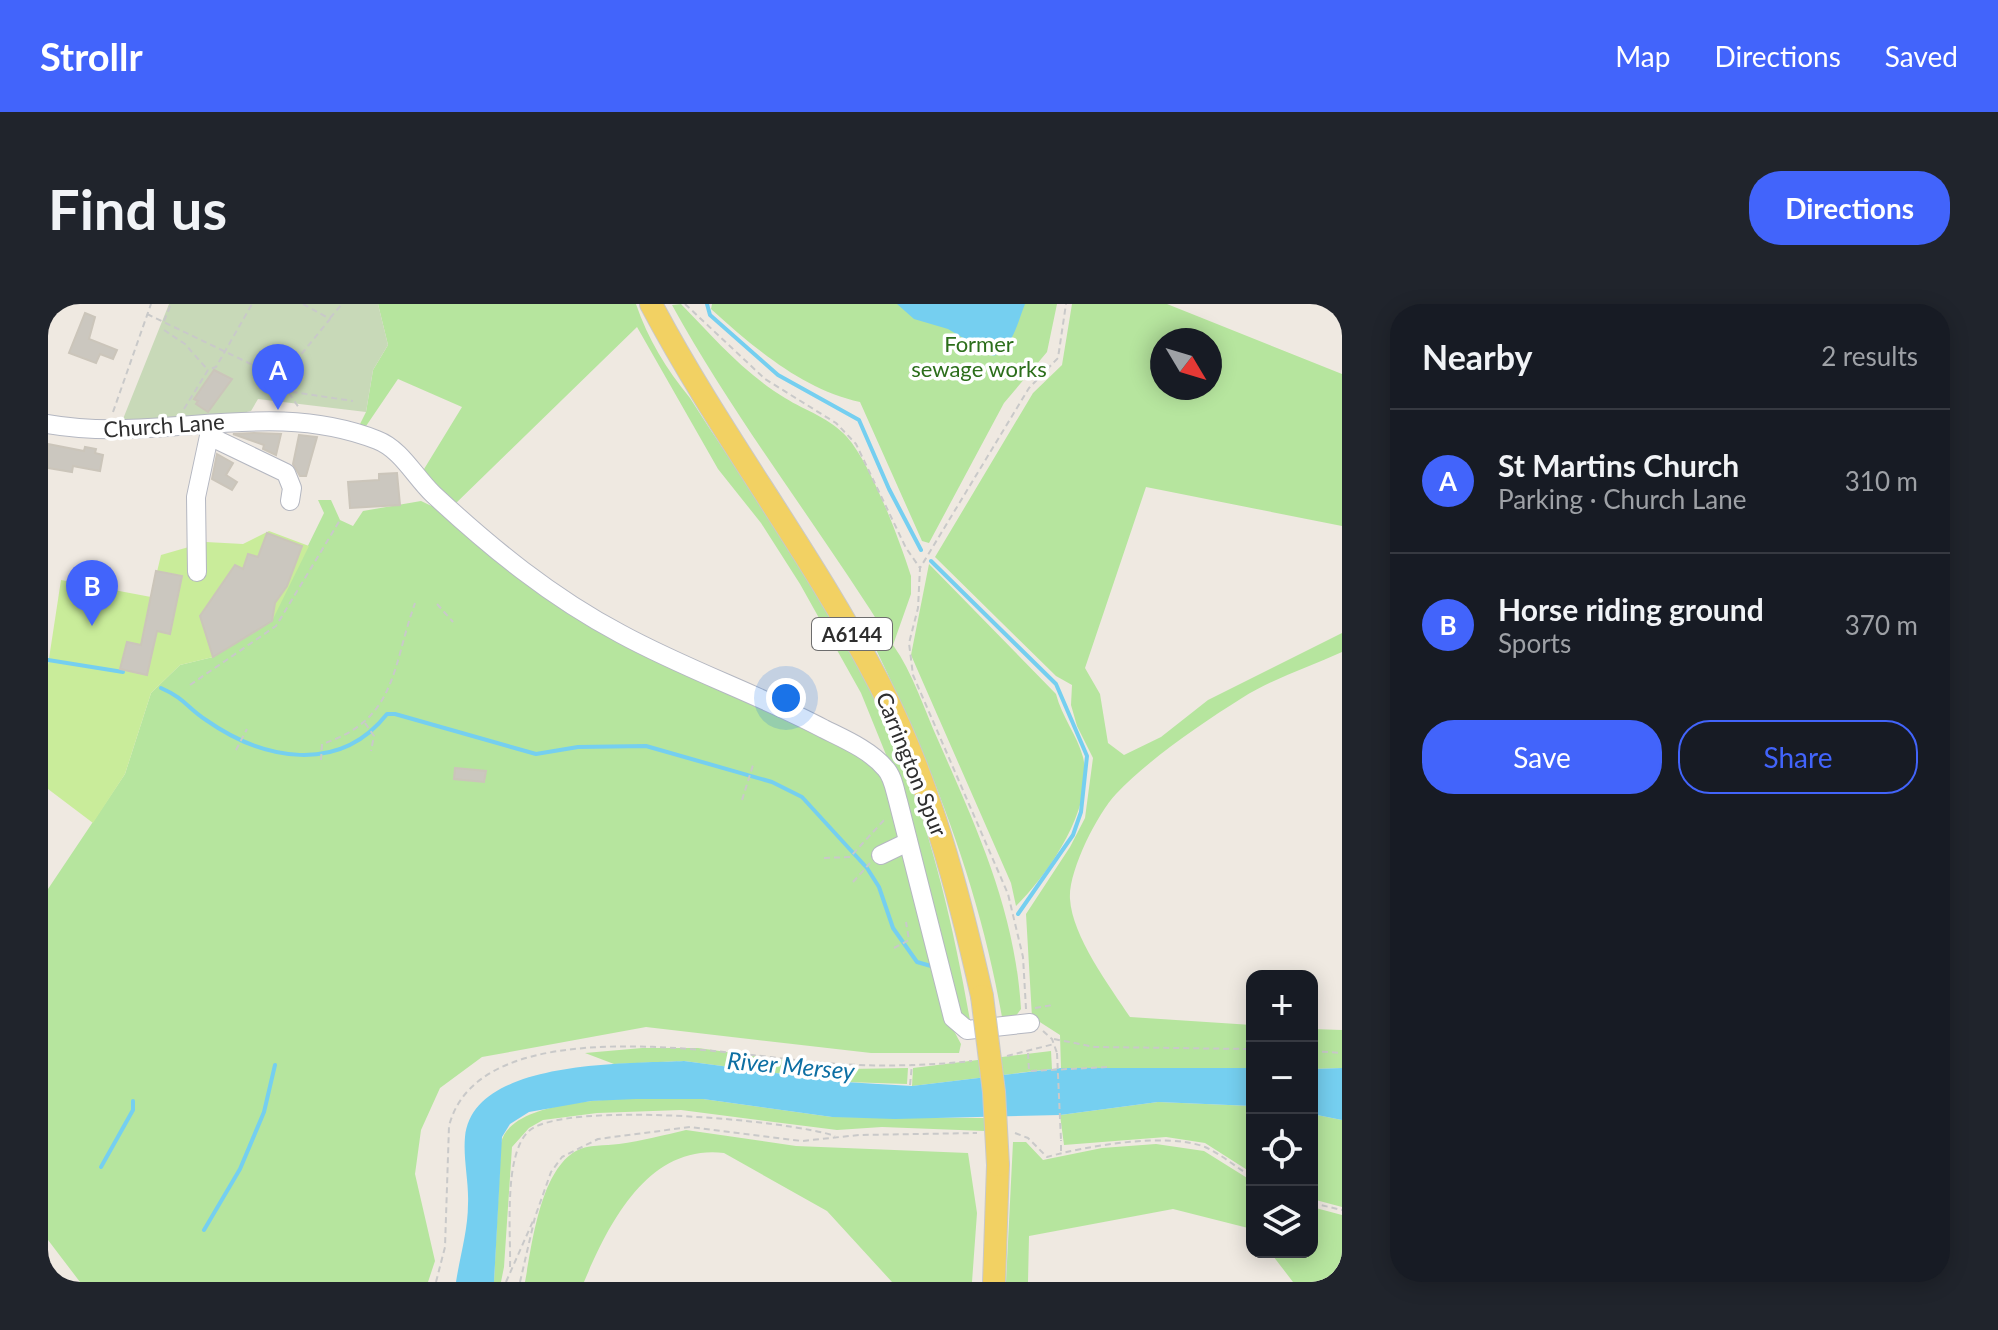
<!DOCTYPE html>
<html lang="en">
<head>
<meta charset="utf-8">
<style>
	:root { --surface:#171b24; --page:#20242c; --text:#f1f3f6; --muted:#9ea1a6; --line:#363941; --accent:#4264fb }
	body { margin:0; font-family:Lato,sans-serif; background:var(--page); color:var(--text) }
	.controls { position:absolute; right:24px; bottom:24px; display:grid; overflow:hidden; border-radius:16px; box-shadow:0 4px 20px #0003 }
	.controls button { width:72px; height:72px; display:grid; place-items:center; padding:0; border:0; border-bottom:2px solid var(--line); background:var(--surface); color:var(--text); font:40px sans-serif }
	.compass { position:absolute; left:1102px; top:24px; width:72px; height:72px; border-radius:50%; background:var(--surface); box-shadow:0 4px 20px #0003; rotate:128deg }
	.you { position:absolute; left:738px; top:394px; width:28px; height:28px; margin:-20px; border:6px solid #fff; border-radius:50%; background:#1a73e8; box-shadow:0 0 0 12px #1a73e833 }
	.badge { display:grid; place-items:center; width:52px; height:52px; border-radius:50%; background:var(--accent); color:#fff; font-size:26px; font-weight:700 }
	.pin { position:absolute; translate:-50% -66px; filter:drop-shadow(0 2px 4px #0008) }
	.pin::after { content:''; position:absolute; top:42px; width:28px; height:24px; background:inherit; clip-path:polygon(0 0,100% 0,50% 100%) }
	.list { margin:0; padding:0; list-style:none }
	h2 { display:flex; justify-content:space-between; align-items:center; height:104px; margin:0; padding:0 32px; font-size:34px }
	h2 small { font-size:26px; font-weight:400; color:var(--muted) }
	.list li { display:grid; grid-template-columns:52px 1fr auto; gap:24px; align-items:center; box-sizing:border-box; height:144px; padding:0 32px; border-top:2px solid var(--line) }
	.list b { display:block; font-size:30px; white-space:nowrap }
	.list p { margin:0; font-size:26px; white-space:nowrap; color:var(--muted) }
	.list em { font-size:26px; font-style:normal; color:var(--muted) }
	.actions { display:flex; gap:16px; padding:24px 32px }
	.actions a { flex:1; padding:18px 0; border:2px solid var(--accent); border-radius:32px; text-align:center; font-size:28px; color:var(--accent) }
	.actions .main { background:var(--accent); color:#fff }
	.icon { flex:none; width:44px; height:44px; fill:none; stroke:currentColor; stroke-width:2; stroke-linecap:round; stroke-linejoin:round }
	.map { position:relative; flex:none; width:1294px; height:978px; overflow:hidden; border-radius:32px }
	header { display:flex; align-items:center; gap:48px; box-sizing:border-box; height:112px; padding:0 40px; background:var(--accent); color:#fff }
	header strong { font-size:38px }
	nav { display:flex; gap:44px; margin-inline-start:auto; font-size:28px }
	.intro { display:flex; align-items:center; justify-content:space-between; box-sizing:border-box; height:192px; padding:0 48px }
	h1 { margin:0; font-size:56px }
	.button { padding:20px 36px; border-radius:32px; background:var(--accent); color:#fff; font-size:28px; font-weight:700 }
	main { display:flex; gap:48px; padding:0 48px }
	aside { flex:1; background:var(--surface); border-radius:32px; box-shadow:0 4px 20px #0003 }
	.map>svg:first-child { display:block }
</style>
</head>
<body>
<header>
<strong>Strollr</strong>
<nav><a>Map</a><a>Directions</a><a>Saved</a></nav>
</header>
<div class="intro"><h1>Find us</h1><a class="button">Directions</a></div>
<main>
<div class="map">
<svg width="1294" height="978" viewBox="0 0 1294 978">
	<rect width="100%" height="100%" fill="#efe9e1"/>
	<g fill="#b6e59e" fill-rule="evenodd">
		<path d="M330,0H588C600,35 618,65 642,94C691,172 748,246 793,327C865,455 898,578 923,722L914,719L843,463L813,389L752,280L713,219L670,165L589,23L405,202L373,170L414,103L350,75L314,128L309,126L318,108L325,66L340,41Z"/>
		<path d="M633,0C665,33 697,70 737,94C758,107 782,114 799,133C823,160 852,237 863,272V290L845,341C865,369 876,405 890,436C929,525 967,606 973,705L964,717L954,713C931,581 882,456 823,335L844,340C773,225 689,119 624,1Z"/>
		<path d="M664,0H1009L999,48L956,99L881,239L874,237L812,98C755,86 705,43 663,5Z"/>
		<path d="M1024,0H1119L1294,70V222L1098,183L1037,364L1052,390L1060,439L1076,451L1113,433L1160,396L1294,329V348C1261,363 1224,375 1194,394C1154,419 1100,456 1068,490C1049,510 1020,568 1022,595C1024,632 1062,683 1082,713L1204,721V764H1013L1012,731L984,713L978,610L1022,543L1037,514L1045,454L1029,422L1023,401L1024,381L1008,372L887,253L985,89L1014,61ZM1114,36H1162V84H1114Z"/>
		<path d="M270,196H283L292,216L305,222L315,207L373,197L392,206L494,286L790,436L836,472L899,714L913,740L911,749H823L598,723L434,753L392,784L373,826L367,870L387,957L380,978H32L0,936V585L77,470L103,389L132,361L165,353L223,317L276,209Z"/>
		<path d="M881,260L1008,390C1014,413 1029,431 1035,453C1047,503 1001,569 968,602L963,579L863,351Z"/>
		<path d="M1264,725L1294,726V764L1264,765Z"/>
		<path d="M594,744H650L800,765L860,764L859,780L797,778L636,757L566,760L537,749Z"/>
		<path d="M1003,747L1004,765L864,782L865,764Z"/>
		<path d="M655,795L784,813L937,814V827L834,823L789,826L633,806L549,809L495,816L481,824L464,843L456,963L453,978H446L453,839C464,787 612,794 655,795Z"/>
		<path d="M1110,798L1204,802V869L1157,839L1118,833L1016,841L1012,811Z"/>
		<path d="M1264,810L1294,816V903L1264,895Z"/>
		<path d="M638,826L748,842L920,849L929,909L924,978H844L779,907L676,849C600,840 561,919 536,978H477C484,941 492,867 528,847C540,840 557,842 571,840C594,837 616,831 638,826Z"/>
		<path d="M965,838H978L995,856L1054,844L1108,840L1156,847L1204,877V925L1125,905L981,932L980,978H958Z"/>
		<path d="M1264,903L1294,911V978H1245L1222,948H1264Z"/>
	</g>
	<path fill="#c8d9b8" d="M121,0H330L340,41L325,66L318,108L210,95L203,107L163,116L73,120Z"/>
	<path fill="#c9ec9a" d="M221,227L261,242L224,317L165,353L132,361L103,389L77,470L45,519L0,485V361L13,276L103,293L113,251L158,238L195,240Z"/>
	<g fill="#75cff0">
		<path d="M849,0H977C970,17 964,46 945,52L900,25L866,15Z"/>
		<path d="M636,757L797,778L864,782L1013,764H1204V802L1110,798L1012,811L847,815L784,813L655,795H588L543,797L481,808L462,820L454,833L446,978H408C412,952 420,926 420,900C421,878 415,855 417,833C424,755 579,760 636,757Z"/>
		<path d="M1294,764V816L1264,810V765Z"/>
	</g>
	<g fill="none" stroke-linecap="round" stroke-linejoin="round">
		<g stroke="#75cff0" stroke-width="4">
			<path d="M659,0L662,11L730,71L811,116L841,185L873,246"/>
			<path d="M883,257L1008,380L1039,452L1033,508L1025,531L970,610"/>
			<path d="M0,356L75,368"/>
			<path d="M113,384C138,395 138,403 158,416C215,456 291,471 339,410H347L488,450L530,443L598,442L724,478L754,493L819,564L831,583L845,624L869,658L883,662"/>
			<path d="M53,863L85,806V797"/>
			<path d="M156,926L192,865L216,808L227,761"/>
		</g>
	</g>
	<g fill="#cbc7bf" stroke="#cbc5ba" stroke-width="2">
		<path d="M37,9L47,13L41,35L69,46L65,55L52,50L48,59L21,49Z"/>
		<path d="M166,66L184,75L160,108L148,100L150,97L146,95Z"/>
		<path d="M206,129L233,130L228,151L215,145L216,141L185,130Z"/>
		<path d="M251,131L269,133L258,172H252L245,160Z"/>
		<path d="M0,140L36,147L37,143L48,145L47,149L55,151L52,167L30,163L25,162L24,168L0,164Z"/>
		<path d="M169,150L185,159L178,171L189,178L184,186L164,175Z"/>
		<path d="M349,169L352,201L302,204L300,178L331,176V170Z"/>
		<path d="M219,229L254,242L239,282L227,299L224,317L165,353L152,312L187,261L195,265L200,250L210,253Z"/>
		<path d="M108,267L134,272L122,330L109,327L99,371L72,365L79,338L93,341Z"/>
		<path d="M407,464L438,467L436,478L406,475Z"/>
	</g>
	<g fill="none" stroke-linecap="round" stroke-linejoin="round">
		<g stroke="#b4b7c1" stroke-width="20">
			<g id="minor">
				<path d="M0,120C111,140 220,93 329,136C353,145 367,173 385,190C443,244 503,293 573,330C639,366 710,390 776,425C796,435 822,446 837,464C845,472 847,487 850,497L905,714L919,726L982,719"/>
				<path d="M162,122L161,132L238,169L244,184L242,197"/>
				<path d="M149,268L148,193L161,132"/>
				<path d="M833,551L860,538"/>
			</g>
		</g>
		<g stroke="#c9c9c9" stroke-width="24">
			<g id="major">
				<path d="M603,0C672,131 764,249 832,381C882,479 910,585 934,692"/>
				<path d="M946,978L950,861"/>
			</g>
		</g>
		<g stroke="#c9c9c9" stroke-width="2" stroke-dasharray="6 4" stroke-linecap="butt">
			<path d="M255,0L282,15L225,85L305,97"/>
			<path d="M637,0L717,75L788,119L808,140L858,244L872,264"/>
			<path d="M99,10L209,63L238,67"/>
			<path d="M282,14L294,0"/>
			<path d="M116,17L123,0"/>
			<path d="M116,26L137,40L159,65"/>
			<path d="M241,89L251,104"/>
			<path d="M136,105L160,66L168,63L204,0"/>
			<path d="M65,108L103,0"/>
			<path d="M389,300L405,318"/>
			<path d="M142,381L228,322L292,216"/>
			<path d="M317,419L326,432L323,447"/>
			<path d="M188,446L199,425"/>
			<path d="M273,456L274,440C349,416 344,363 367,299"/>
			<path d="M694,496L705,461"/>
			<path d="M776,554L802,553L838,514"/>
			<path d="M805,578L822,559"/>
			<path d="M846,644L861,636L858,618"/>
			<path d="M987,704L1005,701"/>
			<path d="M978,705L975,653L960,590L865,371L861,339L870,304L872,264L981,84L1010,54L1018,0"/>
			<path d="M995,727L1004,735L1009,749"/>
			<path d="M1006,735L1047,743L1204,745"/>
			<path d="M1264,747L1294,749"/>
			<path d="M980,749L981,767L1061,763"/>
			<path d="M959,752L1006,740"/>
			<path d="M862,781L864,760"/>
			<path d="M967,829L980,834L999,853C1038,842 1118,828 1157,843C1173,850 1189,864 1204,873"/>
			<path d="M1013,847V836"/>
			<path d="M1264,899L1294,906"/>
			<path d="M462,963C463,930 455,850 481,827C516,796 741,816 787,832"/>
			<path d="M388,978L397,943L401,822C432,701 688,752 777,759C825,763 877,762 924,757"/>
			<path d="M458,978L485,917"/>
			<path d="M472,978L487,913L503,868L514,853L550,835L642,823L754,837L811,831L929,829"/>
		</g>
		<use href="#minor" stroke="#fff" stroke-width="18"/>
		<use href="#major" stroke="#f2d163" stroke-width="22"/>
		<g stroke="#c9c9c9" stroke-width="24" stroke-linecap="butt">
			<path id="major-bridge" d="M934,692L946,788L950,861"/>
		</g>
		<path stroke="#c9c9c9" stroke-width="2" stroke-dasharray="6 4" stroke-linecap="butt" d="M1009,749L1013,836"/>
		<use href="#major-bridge" stroke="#f2d163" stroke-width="22"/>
	</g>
	<g text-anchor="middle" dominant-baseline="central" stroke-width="7" stroke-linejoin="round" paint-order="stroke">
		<rect fill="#fff" stroke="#6d6d6d" stroke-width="2" x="764" y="314" width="80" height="32" rx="6"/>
		<g font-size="20" font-weight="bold" fill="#2e2e2e">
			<text x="804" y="330">A6144</text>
		</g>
		<g font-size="22" fill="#2c6e1b" stroke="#fff">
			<text x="931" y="39">Former<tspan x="931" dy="25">sewage works</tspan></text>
		</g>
		<g font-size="22" fill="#2e2e2e" stroke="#fff">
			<text transform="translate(116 121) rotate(-4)">Church Lane</text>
			<text transform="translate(864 460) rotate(68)">Carrington Spur</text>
		</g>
		<g font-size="24" font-style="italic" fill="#0d6fa3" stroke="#fff">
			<text transform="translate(743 761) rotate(5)">River Mersey</text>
		</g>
	</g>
</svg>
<div class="controls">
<button>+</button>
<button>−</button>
<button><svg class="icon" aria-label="locate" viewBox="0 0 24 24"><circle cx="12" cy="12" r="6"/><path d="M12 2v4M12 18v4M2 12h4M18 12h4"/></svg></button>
<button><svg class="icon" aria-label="layers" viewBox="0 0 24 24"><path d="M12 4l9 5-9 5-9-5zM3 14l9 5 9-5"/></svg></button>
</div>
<svg class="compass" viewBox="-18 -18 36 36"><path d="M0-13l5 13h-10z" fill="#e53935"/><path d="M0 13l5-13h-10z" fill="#9ea1a6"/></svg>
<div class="you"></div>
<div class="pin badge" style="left:230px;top:106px">A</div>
<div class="pin badge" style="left:44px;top:322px">B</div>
</div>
<aside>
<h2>Nearby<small>2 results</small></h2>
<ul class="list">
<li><span class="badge">A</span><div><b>St Martins Church</b><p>Parking · Church Lane</p></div><em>310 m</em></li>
<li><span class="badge">B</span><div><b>Horse riding ground</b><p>Sports</p></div><em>370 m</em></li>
</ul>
<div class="actions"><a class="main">Save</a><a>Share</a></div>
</aside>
</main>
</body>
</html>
